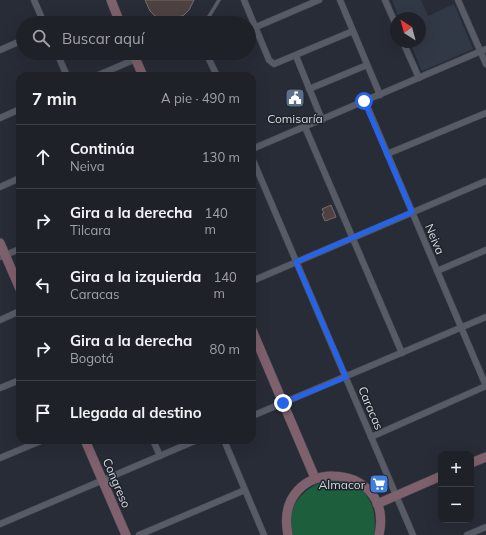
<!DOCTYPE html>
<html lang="es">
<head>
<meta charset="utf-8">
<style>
	:root { --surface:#1e2128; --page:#2b2e34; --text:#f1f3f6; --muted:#a1a3a8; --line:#3c3e45 }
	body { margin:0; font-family:Mulish,sans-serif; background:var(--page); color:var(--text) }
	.controls { position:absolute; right:12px; bottom:12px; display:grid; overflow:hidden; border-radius:8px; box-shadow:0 4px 16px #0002 }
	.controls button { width:36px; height:36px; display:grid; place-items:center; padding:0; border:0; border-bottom:1px solid var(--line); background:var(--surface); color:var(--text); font:20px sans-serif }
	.compass { position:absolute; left:390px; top:12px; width:36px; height:36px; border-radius:50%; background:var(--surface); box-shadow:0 4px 16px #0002; rotate:324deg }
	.stop { position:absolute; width:12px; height:12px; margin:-9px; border:3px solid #2563eb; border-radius:50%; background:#fff }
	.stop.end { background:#2563eb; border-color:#fff; box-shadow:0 1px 4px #0008 }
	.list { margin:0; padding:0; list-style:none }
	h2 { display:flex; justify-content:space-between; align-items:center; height:52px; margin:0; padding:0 16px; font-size:17px }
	h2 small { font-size:13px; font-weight:400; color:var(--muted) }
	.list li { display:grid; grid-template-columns:26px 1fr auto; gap:12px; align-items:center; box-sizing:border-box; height:64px; padding:0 16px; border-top:1px solid var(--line) }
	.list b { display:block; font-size:15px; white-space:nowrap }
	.list p { margin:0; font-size:13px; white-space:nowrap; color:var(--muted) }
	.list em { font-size:13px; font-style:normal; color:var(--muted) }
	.icon { flex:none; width:22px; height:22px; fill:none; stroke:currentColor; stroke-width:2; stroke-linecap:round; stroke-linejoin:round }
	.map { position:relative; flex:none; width:486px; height:535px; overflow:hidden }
	.search { position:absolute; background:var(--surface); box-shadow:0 4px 16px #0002; left:16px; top:16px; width:240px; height:44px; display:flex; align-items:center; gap:10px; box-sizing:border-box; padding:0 14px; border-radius:22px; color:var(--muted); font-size:15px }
	.panel { position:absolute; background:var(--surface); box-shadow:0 4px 16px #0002; left:16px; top:72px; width:240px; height:372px; border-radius:12px }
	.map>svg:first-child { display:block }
</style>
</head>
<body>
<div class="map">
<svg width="486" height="535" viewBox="0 0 486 535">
	<rect width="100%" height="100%" fill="#282c36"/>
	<path fill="#323946" d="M392,0H421L428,16L454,4L473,49L422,71L410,42H420V18H399Z"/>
	<path fill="#1d5e3d" d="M329,480C336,481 346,481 353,485C373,494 377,516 374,535H293C283,508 304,486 329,480Z"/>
	<g fill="#4e4141" stroke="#796b6a">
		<path d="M145,0H194L189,10L184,15L170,20L155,16L150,11Z"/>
		<path d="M331,205L336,217L325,221L322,214L324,213L322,209Z"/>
	</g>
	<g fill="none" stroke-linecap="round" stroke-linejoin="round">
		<g stroke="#44484f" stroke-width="4">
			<g id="lane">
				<path d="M205,23L219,0"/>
				<path d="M138,59L158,53"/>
			</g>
		</g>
		<g stroke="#44484f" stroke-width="7">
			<g id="street">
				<path d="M34,0L44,23"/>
				<path d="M244,0L269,60L274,64L353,31"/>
				<path d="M340,0L380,95"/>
				<path d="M385,0L396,25"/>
				<path d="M458,0L486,64"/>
				<path d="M256,27L319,0"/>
				<path d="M403,42L419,78"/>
				<path d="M0,50L23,40"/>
				<path d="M57,53L67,76"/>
				<path d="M207,55L217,76"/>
				<path d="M296,56L322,120"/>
				<path d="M96,76L136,59"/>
				<path d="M309,89L367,65"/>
				<path d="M365,101L486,386"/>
				<path d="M0,118L20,109"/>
				<path d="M305,127L402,353"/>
				<path d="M252,149L486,49"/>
				<path d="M387,154L486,113"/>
				<path d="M252,158L413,535"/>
				<path d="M0,187L20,178"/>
				<path d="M0,257L20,249"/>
				<path d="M437,271L486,250"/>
				<path d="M252,281L486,181"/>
				<path d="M0,320L20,311"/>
				<path d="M0,388L20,380"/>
				<path d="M252,416L486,317"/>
				<path d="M371,437L486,386"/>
				<path d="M153,440L160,456"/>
				<path d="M224,440L264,535"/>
				<path d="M0,458L43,440"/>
				<path d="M0,524L197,440"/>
				<path d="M139,535L245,490"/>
				<path d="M467,535L486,527"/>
			</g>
		</g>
		<g stroke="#44484f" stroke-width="10">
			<g id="secondary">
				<path d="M111,0L120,23"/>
				<path d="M133,53L143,76"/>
				<path d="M0,243L20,289"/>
				<path d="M252,330L315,478"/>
				<path d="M85,440L126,535"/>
				<path d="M471,463L486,457"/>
				<path d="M377,504L441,476"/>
				<path d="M288,535C272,455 396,458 379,535"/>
			</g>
		</g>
		<use href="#lane" stroke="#565b66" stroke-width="3"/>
		<use href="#street" stroke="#565b66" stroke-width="6"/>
		<use href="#secondary" stroke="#7f606d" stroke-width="9"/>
	</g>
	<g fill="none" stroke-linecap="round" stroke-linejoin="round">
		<path stroke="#2563eb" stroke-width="5" d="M283,403L346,377L296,262L412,212L364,101"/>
	</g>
	<defs>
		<g id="civic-square" transform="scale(1)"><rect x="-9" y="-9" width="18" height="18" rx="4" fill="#5c6f8a" stroke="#1e232c"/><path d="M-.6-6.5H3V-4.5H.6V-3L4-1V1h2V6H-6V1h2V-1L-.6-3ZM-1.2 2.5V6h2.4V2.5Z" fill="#fff"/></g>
		<g id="supermarket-square" transform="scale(1)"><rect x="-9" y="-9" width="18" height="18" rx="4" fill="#3f7fe0" stroke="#1e232c"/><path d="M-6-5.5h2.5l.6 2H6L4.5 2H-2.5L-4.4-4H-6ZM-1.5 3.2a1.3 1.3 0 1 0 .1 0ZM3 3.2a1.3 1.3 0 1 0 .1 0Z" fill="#fff"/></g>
	</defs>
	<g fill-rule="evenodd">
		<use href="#civic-square" x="295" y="98"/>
		<use href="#supermarket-square" x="379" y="484"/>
	</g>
	<g text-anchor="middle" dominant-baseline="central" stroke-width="3" stroke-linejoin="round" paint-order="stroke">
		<g font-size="12" fill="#d5d8de" stroke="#1e232c">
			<text x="295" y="118">Comisaría</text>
			<text x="365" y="484" text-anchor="end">Almacor</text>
		</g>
		<g font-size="12" fill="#d5d8de" stroke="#1e232c">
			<text transform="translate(435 239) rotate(67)">Neiva</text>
			<text transform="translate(371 408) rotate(67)">Caracas</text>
			<text transform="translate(117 483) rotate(67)">Congreso</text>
		</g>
	</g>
</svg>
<div class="controls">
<button>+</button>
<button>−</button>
</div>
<svg class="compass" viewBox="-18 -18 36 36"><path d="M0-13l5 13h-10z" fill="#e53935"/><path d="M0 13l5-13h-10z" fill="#a1a3a8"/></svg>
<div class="stop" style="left:364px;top:101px"></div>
<div class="stop end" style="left:283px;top:403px"></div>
<div class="search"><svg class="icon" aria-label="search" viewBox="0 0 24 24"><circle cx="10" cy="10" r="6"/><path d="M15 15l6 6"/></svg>Buscar aquí</div>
<section class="panel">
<h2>7 min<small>A pie · 490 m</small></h2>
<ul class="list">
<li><svg class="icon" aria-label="ahead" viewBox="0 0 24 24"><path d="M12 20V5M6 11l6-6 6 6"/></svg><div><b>Continúa</b><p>Neiva</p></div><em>130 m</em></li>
<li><svg class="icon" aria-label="right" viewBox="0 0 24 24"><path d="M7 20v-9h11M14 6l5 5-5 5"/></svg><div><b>Gira a la derecha</b><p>Tilcara</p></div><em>140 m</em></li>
<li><svg class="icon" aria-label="left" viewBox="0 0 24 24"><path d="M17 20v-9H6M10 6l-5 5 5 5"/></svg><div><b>Gira a la izquierda</b><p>Caracas</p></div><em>140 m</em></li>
<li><svg class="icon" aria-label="right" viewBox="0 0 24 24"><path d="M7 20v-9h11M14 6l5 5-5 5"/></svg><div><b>Gira a la derecha</b><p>Bogotá</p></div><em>80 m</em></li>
<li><svg class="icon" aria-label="arrive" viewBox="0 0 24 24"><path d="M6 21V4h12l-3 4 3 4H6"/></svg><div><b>Llegada al destino</b></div></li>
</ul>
</section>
</div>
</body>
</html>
